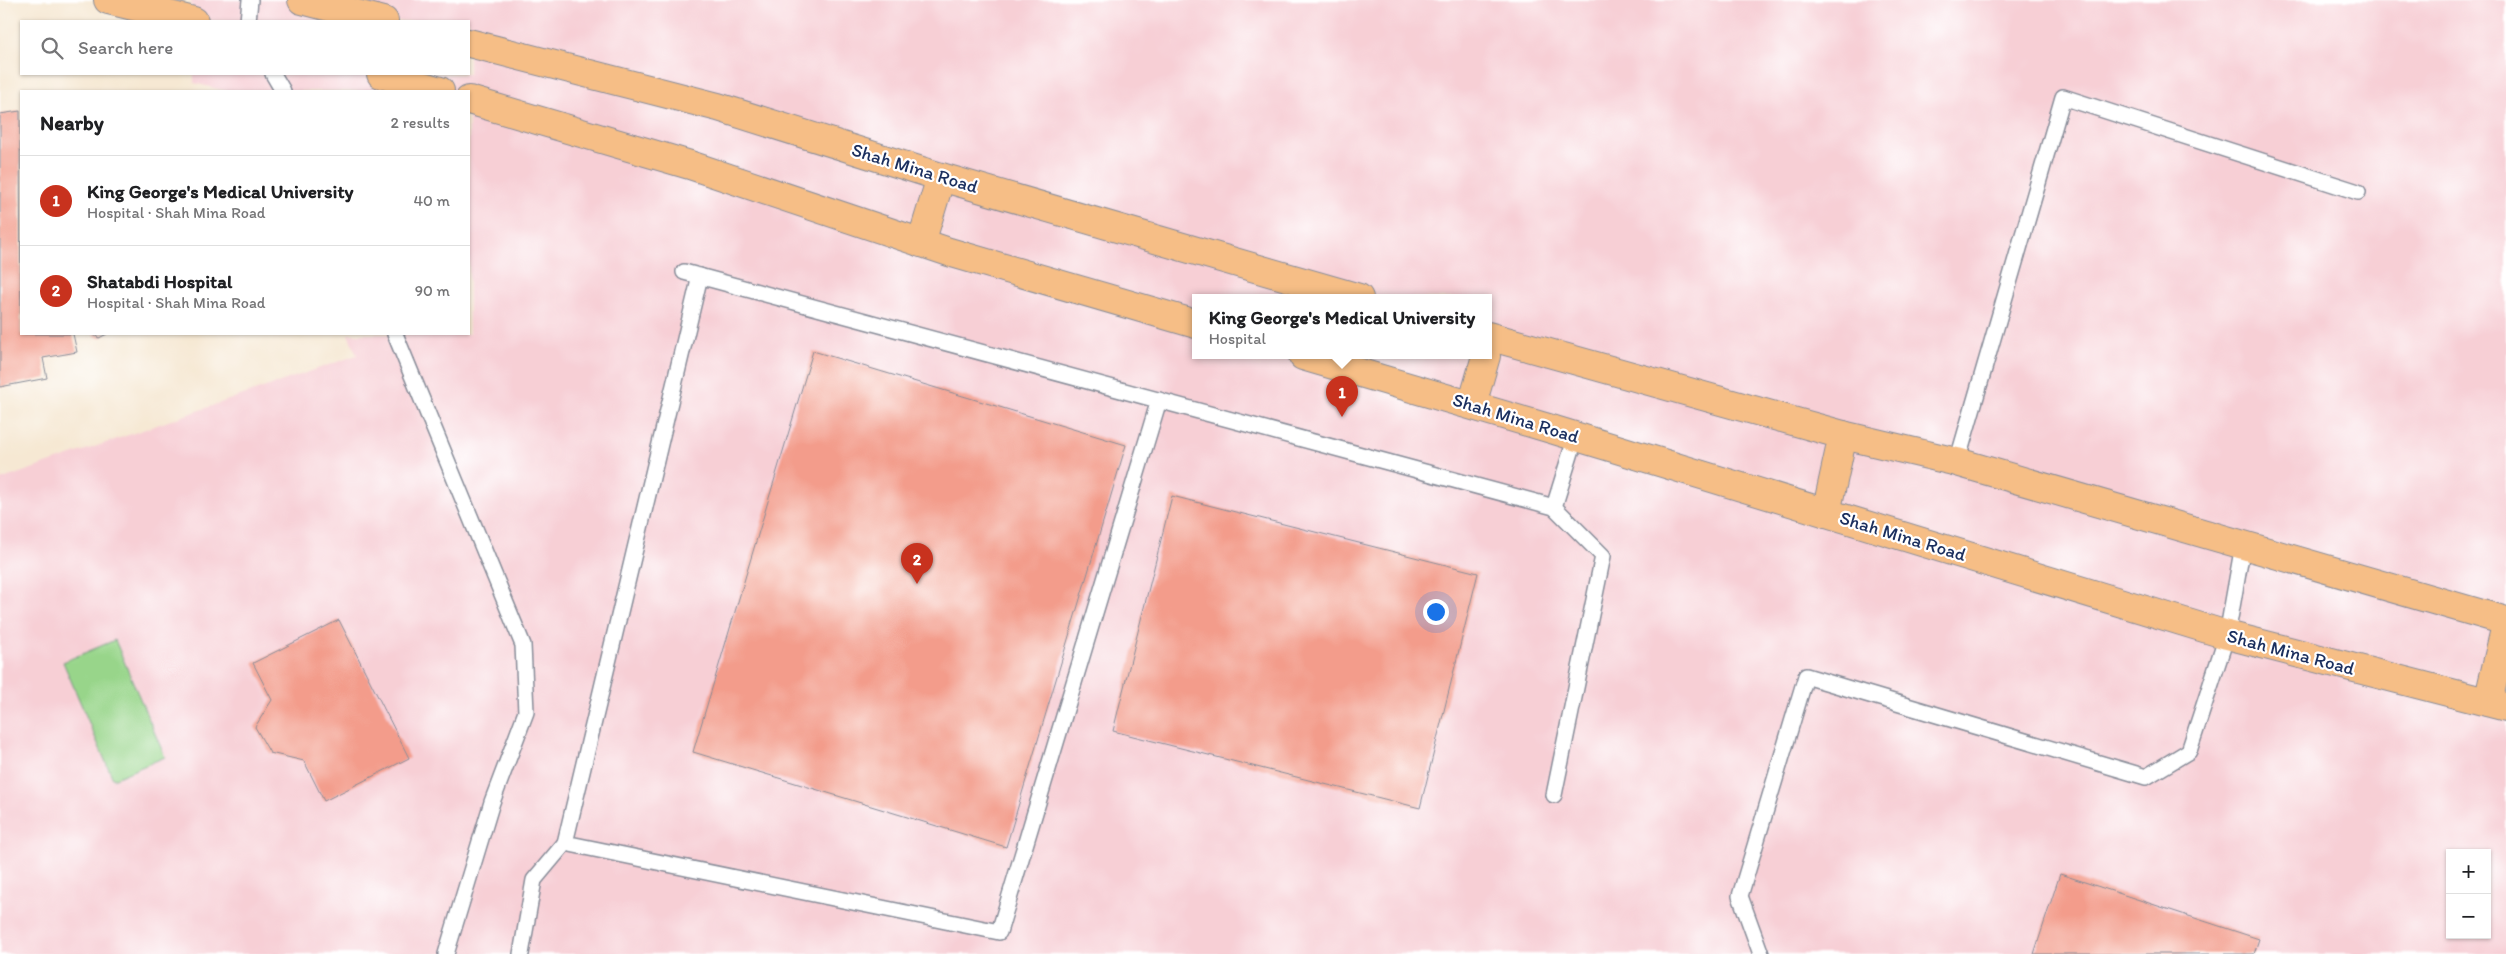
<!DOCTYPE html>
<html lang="en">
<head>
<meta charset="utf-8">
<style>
	:root { --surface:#fff; --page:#f2f2f2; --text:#202124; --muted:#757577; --line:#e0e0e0; --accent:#c8321e }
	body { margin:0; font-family:Itim,sans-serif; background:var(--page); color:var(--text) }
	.controls { position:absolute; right:15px; bottom:15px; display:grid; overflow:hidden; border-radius:0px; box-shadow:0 1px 4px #0004 }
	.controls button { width:45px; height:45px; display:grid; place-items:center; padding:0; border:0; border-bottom:1px solid var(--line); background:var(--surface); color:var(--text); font:25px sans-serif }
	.you { position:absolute; left:1435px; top:611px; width:18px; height:18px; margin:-12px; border:4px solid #fff; border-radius:50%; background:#1a73e8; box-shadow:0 0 0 8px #1a73e833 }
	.badge { display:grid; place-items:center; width:32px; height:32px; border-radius:50%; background:var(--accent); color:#fff; font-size:16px; font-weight:700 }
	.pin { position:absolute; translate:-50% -41px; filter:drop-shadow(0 1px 2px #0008) }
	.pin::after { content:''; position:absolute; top:26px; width:18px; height:15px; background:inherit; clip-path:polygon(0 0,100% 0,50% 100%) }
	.popup { position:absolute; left:1192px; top:294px; width:300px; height:65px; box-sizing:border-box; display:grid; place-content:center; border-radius:0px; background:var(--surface); filter:drop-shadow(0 1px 4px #0005); font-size:16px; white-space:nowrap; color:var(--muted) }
	.popup b { font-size:19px; color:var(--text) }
	.popup::after { content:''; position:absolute; left:50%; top:100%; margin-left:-10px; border:10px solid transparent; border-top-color:var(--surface) }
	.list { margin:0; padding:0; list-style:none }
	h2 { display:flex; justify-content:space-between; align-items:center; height:65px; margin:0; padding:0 20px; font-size:21px }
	h2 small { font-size:16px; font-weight:400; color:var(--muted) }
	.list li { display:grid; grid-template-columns:32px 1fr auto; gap:15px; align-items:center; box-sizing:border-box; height:90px; padding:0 20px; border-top:1px solid var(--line) }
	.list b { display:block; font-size:19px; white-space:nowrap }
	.list p { margin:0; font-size:16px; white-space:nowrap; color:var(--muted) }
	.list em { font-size:16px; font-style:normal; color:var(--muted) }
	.icon { flex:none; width:28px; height:28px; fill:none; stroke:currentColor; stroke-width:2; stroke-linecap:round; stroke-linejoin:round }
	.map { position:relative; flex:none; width:2506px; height:954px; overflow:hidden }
	.search { position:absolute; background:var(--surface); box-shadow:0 1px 4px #0004; left:20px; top:20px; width:450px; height:55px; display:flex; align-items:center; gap:12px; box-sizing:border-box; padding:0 18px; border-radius:0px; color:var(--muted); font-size:19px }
	.panel { position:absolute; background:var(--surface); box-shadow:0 1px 4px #0004; left:20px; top:90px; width:450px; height:245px; border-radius:0px }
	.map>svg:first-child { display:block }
</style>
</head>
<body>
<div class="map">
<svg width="2506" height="954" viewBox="0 0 2506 954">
	<rect width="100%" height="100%" fill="#fff"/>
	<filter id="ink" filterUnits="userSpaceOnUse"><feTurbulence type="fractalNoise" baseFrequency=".02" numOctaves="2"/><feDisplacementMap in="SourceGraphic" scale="10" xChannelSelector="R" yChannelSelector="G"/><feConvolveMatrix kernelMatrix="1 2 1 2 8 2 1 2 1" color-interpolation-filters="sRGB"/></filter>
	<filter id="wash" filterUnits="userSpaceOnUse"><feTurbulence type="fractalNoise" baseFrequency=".0096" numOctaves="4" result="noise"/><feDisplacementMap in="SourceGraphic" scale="20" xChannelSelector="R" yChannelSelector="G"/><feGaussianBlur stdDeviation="1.12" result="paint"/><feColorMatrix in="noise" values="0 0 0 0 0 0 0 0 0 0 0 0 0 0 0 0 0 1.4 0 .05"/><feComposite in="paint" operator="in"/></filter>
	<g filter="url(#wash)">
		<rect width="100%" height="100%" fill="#f6e8d3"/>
		<path fill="#f7cfd5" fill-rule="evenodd" d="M191,0H2506V954H0V480L357,355L348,334H469V91H226L194,83V74H469V21H192ZM1196,298H1488V356H1196ZM2450,853H2487V935H2450Z"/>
		<path fill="#98d58a" stroke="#5a8274" d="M115,640L165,757L113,779L63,662Z"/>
		<g id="blocks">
			<g fill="#f39c8b">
				<path d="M20,111L21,334H73L77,352L43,358L47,378L0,387V114Z"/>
				<path d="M92,334H107L99,338Z"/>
				<path d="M813,351L1126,445L1006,847L693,752Z"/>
				<path d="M1172,496L1478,573L1420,808L1113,731Z"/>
				<path d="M339,620L409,758L324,801L304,761L270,753L255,727L272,700L253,663Z"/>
				<path d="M2060,874L2259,939L2254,954H2034Z"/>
			</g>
		</g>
	</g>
	<g filter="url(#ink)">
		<use href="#blocks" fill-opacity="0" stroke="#888c98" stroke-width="1"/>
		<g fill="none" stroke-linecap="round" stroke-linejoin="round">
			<g stroke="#888c98" stroke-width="18">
				<g id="lane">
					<path d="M248,21L250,0"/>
					<path d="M273,74L283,91"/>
					<path d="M684,272L1554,507L1603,556L1554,795"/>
					<path d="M700,276L565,843L999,932L1159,400"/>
					<path d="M395,334L523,645L526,712L492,802L446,954"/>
					<path d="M1957,462L2063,97L2358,192"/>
					<path d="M1554,507L1576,436"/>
					<path d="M521,954L534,880L565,843"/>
					<path d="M1761,954L1740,896L1806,676L2146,777L2189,751L2227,635L2243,545"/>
				</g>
			</g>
			<g stroke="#888c98" stroke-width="30">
				<g id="primary">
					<path d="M108,0L194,21"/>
					<path d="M302,0L384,21"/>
					<path d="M469,43L718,107L941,177L1359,298"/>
					<path d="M381,74L440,91"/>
					<path d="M469,100L690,165L949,252L1196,324"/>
					<path d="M921,243L941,177"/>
					<path d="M1488,336L1843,435L1957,462L2506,621"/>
					<path d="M1303,356L1548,428L2227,635L2506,707"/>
					<path d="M1472,405L1486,356"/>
					<path d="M1826,513L1843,435"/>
					<path d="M2488,702L2506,625"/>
				</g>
			</g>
			<use href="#lane" stroke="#fff" stroke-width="15"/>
			<use href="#primary" stroke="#f6be86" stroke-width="28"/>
		</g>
	</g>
	<g text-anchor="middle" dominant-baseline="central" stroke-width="4.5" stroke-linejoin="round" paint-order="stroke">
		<g font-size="19" fill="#1b2f5e" stroke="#fff">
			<text transform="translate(915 168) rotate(17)">Shah Mina Road</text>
			<text transform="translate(1516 418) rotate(17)">Shah Mina Road</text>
			<text transform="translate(1903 536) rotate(17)">Shah Mina Road</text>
			<text transform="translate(2291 652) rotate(15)">Shah Mina Road</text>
		</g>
	</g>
</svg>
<div class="controls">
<button>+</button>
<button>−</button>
</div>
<div class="you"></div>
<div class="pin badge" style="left:1342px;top:417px">1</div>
<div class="popup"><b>King George's Medical University</b>Hospital</div>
<div class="pin badge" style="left:917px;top:584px">2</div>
<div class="search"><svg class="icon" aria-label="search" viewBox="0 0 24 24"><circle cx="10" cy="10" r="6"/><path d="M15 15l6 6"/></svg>Search here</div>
<section class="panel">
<h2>Nearby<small>2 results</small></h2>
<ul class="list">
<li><span class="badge">1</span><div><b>King George's Medical University</b><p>Hospital · Shah Mina Road</p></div><em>40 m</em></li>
<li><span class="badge">2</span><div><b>Shatabdi Hospital</b><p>Hospital · Shah Mina Road</p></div><em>90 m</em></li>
</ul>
</section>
</div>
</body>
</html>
